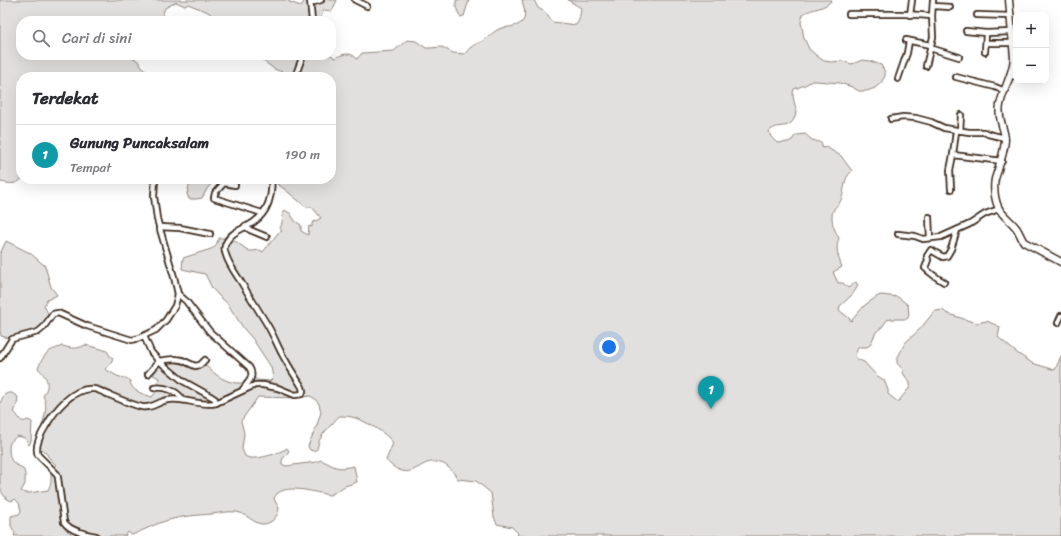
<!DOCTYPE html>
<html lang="id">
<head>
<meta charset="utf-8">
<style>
	:root { --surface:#fff; --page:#f2f2f3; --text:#2b2b33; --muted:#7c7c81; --line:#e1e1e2; --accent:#db2777 }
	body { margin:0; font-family:Sriracha,sans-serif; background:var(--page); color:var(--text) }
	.controls { position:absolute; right:12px; top:12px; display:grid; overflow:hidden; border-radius:8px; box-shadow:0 4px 16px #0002 }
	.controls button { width:36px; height:36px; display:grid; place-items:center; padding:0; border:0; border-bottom:1px solid var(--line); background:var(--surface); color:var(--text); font:20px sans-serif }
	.you { position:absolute; left:609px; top:347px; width:14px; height:14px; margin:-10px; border:3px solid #fff; border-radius:50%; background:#1a73e8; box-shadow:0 0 0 6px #1a73e833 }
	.badge { display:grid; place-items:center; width:26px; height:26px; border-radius:50%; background:var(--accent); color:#fff; font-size:13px; font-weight:700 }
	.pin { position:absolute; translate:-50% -33px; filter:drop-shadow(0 1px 2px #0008) }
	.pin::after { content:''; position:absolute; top:21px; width:14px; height:12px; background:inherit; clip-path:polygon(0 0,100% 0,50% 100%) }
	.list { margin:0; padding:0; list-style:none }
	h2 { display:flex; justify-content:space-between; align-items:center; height:52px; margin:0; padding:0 16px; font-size:17px }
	h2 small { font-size:13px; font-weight:400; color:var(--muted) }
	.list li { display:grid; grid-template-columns:26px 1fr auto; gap:12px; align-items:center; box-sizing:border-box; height:60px; padding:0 16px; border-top:1px solid var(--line) }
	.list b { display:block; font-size:15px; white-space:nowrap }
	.list p { margin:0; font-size:13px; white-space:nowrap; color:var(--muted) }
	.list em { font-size:13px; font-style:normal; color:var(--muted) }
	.icon { flex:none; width:22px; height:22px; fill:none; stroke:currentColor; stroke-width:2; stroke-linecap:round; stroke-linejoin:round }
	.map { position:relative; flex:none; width:1061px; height:536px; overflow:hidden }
	.search { position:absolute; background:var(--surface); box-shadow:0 4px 16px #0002; left:16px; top:16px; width:320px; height:44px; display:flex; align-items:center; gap:10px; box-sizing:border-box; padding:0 14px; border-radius:16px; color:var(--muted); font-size:15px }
	.panel { position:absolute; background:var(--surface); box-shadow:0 4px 16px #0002; left:16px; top:72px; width:320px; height:112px; border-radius:16px }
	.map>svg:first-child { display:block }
</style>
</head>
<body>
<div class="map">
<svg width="1061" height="536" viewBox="0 0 1061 536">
	<rect width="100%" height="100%" fill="#fff"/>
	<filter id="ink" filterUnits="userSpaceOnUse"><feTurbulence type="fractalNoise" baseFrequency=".025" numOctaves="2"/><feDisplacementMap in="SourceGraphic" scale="8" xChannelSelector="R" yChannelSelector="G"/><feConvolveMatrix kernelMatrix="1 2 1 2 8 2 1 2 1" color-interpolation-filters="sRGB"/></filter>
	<g filter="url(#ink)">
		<g fill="#e2e0de" stroke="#8e857e">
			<path d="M0,0H290L289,2L301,6L305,0H337L332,11L324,10L320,19L322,21H219L208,12L188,4L185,6L176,2L165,8L160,21H21V55H129L138,61L147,73L146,77H21V179H22C14,186 10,183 0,182Z"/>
			<path d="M456,0H469L464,16L460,17L456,7Z"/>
			<path d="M522,0H534L538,8L545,12L552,22L576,25C580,20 580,15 581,8L568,0H832C826,9 812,8 803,14L801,22L804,38L809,49L817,56L824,61L831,62L843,61L851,64L855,63L862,60L870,61L881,65L885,72V76L881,83L875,88L867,91H859L852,87L840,83L816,81H812L805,85L794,89C790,100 800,108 794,119C793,121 791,123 790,124C783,128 778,124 769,131L771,137L777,143L788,142L792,140L794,137L797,135L805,134L812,140L819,142L822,144V148L826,147L841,156L852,171C842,179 846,189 841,200C838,207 832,207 832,217C832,225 835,231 839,238C835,248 838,257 842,267L833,272L838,283H843L848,288L856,282L858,286L852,295L840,306L839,310L849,318L851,321L865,305L878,296L881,295L898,297L908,305L909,316L907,319H891L887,320L882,327L876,332L870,345L867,347H858L855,356L857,359L864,362L876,375L884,380L888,390V394L898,402L910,387V383L903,373V370L897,363V359L905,343L920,329L933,313L936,311L943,310L946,313L976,323L987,321L1000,327L998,337L1017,353L1032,363L1055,370L1061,356V536H517L518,533L512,527L497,524L494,517L491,493L476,481L458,479C455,475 452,470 448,467C445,464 441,463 437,462C425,461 423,466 413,470C403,475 392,467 386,460L393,443C387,433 364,420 352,417C348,416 343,416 339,416L323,434L319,441L317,449L314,451L310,450L308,446L317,425L321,412L319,404L314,398L310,396L296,398L258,397L241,421L244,433L242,449L245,456C247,457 249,458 251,458C260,459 280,453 287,448L289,451L282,460V464L286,466L316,462L321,460C336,467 336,470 354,466L357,482L345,486L330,495C316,493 282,481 274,498L275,501L279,508C278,516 273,523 264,524C254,525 247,513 236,512C228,511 220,513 212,514C198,515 183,516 169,520C157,523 144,530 132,535L128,532L125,536H14L15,533L11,526V516L19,514L21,511L19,503L15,499L12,501C4,499 1,492 0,485V403L4,395L8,393H12L18,397L17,405L14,412C20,416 19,425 28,420L32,422L31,441L29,445L25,438L17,436C15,438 12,440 10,443C8,448 9,461 15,464C17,466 21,466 23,469C26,473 25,479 25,484L23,488L21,491L25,493H29L48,490L51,483V473L53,472L56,465L50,459L45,452L36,445C39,430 51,410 43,396C51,383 47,378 38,368C41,362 44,354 50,351C53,349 58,348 62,346C71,348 76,350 85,345C92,347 100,348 107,351L110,356L113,358L110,365L105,369L117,376L130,380C130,391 143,394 152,397L158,389L157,385L159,378L153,375L159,367L167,362H173L187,364L198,369L205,365C216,375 226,384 242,383L249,374L257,380L270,381L273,378L271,367L252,338L244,329L227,303L218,295L212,288L205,274L182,269L183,258L211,249L215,247L219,238H231L249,251H253L260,250L263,252L278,233L282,231L280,228C283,224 282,216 284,210L290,213L295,221L301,225V231L308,235L309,226L312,227V223L321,218L312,207H306L287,191L276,183L275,179H331V77H296L274,69L256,55H331L335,58C343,54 351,51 357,59L362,53L394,51L407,40L416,41L426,48H430L442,47L453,53L465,54C472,43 478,45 487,38C491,35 494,31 499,29C507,26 520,28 524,19C526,13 523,5 522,0Z"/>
			<path d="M187,179H215L207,189L202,198L196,199H189L187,194L189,186Z"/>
			<path d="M6,241L30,253L45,266L51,287L57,295L47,300L44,306L48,313L44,324L36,331L18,334L9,338L1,336L0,331V254Z"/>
		</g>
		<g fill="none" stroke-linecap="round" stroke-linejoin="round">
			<g stroke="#3b2a1e" stroke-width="8">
				<g id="street">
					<path d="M310,0L312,21"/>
					<path d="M355,0L367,6"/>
					<path d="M311,3L321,0"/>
					<path d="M933,6L950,7"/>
					<path d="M849,14H905L932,16"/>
					<path d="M910,15L912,0"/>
					<path d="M977,15L1011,16"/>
					<path d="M966,31L986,33L1012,32"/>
					<path d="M906,40L930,45"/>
					<path d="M988,43H1013"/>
					<path d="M930,48L959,57"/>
					<path d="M985,52L986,33"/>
					<path d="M926,66L933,37L932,16L933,0"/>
					<path d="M1010,76H1016"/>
					<path d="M295,77L303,55"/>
					<path d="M956,77L995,87L1005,91"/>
					<path d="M898,79L907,53L909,41"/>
					<path d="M891,119L903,117L916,118L931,122L944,128L969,132H984L988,134L1005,138"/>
					<path d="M956,131L953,155L1002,161"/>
					<path d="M960,131L961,115"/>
					<path d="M219,179L224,183L235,185"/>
					<path d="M224,183L215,193L214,198L262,213"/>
					<path d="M951,189L950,170L953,155"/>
					<path d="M929,217L930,238"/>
					<path d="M245,226L250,230L267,237"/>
					<path d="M159,227L180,228L210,234"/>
					<path d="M898,234L915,236L923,239L941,237L970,224L985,214L999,209"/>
					<path d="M944,282C937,278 930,273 925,268L928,260L927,256L931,250L943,257L947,256L951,249L957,230"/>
					<path d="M178,294L186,301L210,332L249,367C255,376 249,382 243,389"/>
					<path d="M1058,323L1061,316"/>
					<path d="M144,336L151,352L159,361L183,381L212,397L215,399L216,403"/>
					<path d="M0,358L12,339L38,332L43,328L53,314L58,313L87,326L132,340L139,338L156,330L166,320L175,306L178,294L174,277L157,219L154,196L155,179"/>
					<path d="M148,374L159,361L165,360L175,359L182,360L195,366L200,365L205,360"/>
					<path d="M154,388C164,386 178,391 183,400"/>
					<path d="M96,536C85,534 70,531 64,522L58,478L57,474L38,455C34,446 41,434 46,426C55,410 73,387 94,389C97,389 102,392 105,393C117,398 130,404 142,407C152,409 159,401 168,400C184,397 200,407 216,403L255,385H263L278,388L295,395L302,394L303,391L302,387C297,379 291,370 286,361C279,350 275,338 268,326C259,311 250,297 241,282C236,274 229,265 226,255C224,251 224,245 227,241C232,231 246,228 254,222C268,212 273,195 271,179"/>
				</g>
			</g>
			<g stroke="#3b2a1e" stroke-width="9">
				<path id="secondary" d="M1009,0L1014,58C1013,75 1003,89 1000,105C997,119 1005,128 1005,140C1004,154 999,166 995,179C993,189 995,205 1002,213C1007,219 1013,223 1017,229C1020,234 1021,238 1024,242L1061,262"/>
			</g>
			<use href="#street" stroke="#fff" stroke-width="4.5"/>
			<use href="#secondary" stroke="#fff" stroke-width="6"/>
		</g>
	</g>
</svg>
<div class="controls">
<button>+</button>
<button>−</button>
</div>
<div class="you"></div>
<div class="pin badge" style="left:711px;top:409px;background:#0f9aa8">1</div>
<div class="search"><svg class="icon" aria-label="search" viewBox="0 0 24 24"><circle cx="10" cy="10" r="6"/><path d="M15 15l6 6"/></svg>Cari di sini</div>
<section class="panel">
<h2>Terdekat<small></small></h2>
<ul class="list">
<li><span class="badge" style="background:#0f9aa8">1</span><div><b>Gunung Puncaksalam</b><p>Tempat</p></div><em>190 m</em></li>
</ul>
</section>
</div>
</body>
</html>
